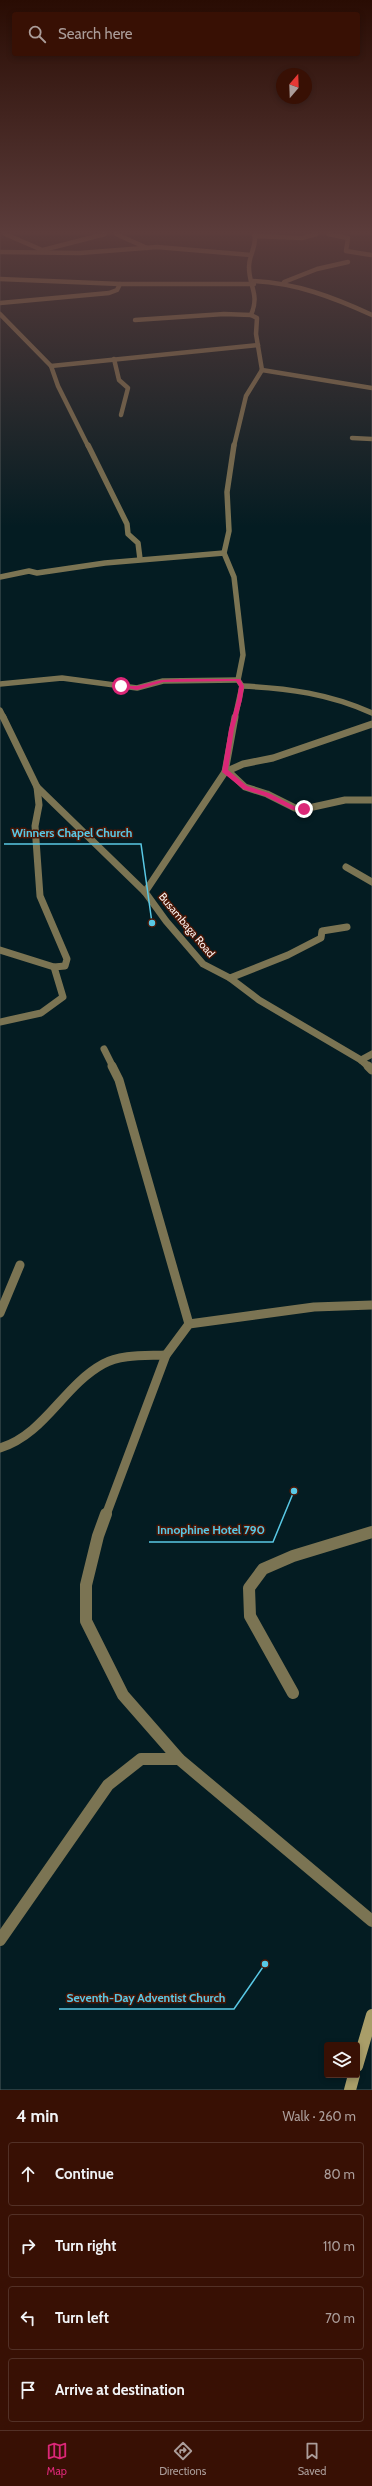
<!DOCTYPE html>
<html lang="en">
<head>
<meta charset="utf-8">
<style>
	:root { --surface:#381004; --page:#3f190e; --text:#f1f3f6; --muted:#ab9d9a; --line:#523026; --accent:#db2777 }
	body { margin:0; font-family:Cabin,sans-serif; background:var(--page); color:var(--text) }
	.controls { position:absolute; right:12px; bottom:12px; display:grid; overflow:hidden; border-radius:4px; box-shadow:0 2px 6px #0003 }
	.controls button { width:36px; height:36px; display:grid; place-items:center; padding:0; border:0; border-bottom:1px solid var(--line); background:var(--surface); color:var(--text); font:20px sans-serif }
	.compass { position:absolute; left:276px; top:68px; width:36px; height:36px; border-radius:50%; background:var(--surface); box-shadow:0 2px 6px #0003; rotate:19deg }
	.stop { position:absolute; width:12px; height:12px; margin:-9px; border:3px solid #db2777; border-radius:50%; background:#fff }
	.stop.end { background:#db2777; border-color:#fff; box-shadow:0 1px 4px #0008 }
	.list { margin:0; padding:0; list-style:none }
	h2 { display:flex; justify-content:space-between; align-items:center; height:52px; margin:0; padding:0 16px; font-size:17px }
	h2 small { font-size:13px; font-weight:400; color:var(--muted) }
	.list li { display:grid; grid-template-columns:26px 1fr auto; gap:12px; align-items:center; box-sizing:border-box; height:64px; margin:0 8px 8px; padding:0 8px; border:1px solid var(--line); border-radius:4px }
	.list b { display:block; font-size:15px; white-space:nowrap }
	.list em { font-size:13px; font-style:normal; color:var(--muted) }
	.icon { flex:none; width:22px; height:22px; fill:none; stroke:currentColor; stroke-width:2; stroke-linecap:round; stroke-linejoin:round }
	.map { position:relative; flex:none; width:372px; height:2090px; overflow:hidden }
	.search { position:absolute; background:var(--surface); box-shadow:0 2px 6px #0003; left:12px; right:12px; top:12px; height:44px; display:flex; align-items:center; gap:10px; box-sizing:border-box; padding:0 14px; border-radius:4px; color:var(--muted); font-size:15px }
	.sheet { height:340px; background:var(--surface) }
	nav { display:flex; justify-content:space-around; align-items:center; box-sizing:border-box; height:56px; border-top:1px solid var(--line); background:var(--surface); font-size:11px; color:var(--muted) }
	nav a { display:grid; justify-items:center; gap:2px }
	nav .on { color:var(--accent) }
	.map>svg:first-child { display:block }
</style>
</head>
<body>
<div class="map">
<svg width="372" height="2090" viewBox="0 0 372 2090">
	<rect width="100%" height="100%" fill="#4b1605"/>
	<path fill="#041c22" stroke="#4e5c5f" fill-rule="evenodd" d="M0,234H372V2090H0ZM327,2045H357V2075H327Z"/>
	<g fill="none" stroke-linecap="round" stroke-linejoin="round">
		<g stroke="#7b7453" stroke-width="4.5">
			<path d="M5,234L42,250"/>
			<path d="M116,234L147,248"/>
			<path d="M255,234C256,250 249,254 249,267C249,287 260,294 251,315L257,318L256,334L262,370"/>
			<path d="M328,234L348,238L346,251L371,255"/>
			<path d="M254,236L302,238L316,234"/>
			<path d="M39,251L105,234"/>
			<path d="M0,252L80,253L157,247L251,255"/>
			<path d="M0,279L120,284"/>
			<path d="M253,281C296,283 333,297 372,315"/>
			<path d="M284,282L317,269L348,262"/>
			<path d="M0,303L109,293L117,290L120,284H254"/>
			<path d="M0,314L51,366L58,386L88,446"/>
			<path d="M135,320L224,314L251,315"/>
			<path d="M114,359L119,380L128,388L121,415"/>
			<path d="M51,366L258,345"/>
			<path d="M262,370L372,388"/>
			<path d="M352,438L372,439"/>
			<path d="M234,446L246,396L262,370"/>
		</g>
		<g stroke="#7b7453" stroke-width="5.5">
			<path d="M88,445L127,524L128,534L138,543L140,559"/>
			<path d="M234,445L227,492L229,531L224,553L234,577L243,655L238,680L242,686L235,718"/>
			<path d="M0,577L29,571L37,573L105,563L224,553"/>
			<path d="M0,684L62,678L137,688L163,681L238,680"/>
			<path d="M242,686C288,688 330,694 372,713"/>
			<path d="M0,710L4,718"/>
		</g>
		<g stroke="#7b7453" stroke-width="7">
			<path d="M3,717L37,787L145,892L166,921L203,964L230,978L259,1000L361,1060L369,1067"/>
			<path d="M228,771L245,787L267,794L295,808L304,809L345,800H372"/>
			<path d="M225,772L243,764L273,758L372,724"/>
			<path d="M346,867L372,882"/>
			<path d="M145,892L225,772L235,717"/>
			<path d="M0,950L54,967L65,966L67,959L40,896L35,826L39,805L37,787"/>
			<path d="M230,978L288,955L321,938L322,931L347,927"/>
			<path d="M0,1022L41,1013L63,997L54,967"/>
			<path d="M104,1049L113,1067"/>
			<path d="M361,1060L372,1054"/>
		</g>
		<g stroke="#7b7453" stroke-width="9">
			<path d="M112,1066L119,1080L189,1324"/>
			<path d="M368,1066L372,1070"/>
			<path d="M0,1313L20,1265"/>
			<path d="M0,1448C45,1434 63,1386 103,1364C121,1354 146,1356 166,1355"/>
			<path d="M106,1515L166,1355L189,1324L314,1307L372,1305"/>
		</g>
		<g stroke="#7b7453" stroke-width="12">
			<path d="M106,1514L98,1536L86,1585V1621L123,1695L179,1759L372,1921"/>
			<path d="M293,1693L250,1616L249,1588L263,1569L293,1556L372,1532"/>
			<path d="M0,1940L108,1785L141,1759H179"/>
		</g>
		<g stroke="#a99e69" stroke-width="12">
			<path d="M357,2066L372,2015"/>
			<path d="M350,2090L354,2075"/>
		</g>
	</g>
	<linearGradient id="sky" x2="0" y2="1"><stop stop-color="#290c03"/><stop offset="0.44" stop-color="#5b3c3b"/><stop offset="1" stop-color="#5b3c3b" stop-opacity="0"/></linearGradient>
	<rect width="372" height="527" fill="url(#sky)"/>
	<path fill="#db2777" d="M179,679H240L244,686L242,700L234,729L228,770L247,786L269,793L296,807L306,808V810H293L265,796L243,789L222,772L229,729L237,700L239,686L236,681L163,682L137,690L118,686H137L162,680Z"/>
	<g text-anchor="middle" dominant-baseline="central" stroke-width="3" stroke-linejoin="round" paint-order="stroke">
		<g font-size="11" fill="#faf1ee" stroke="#4b1605">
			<text transform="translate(187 925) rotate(50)">Busambaga Road</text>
		</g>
	</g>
	<path fill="none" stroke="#59c8e5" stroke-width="1.5" d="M152 923L141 844H4M294 1491L273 1542H149M265 1964L234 2009H59"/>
	<g fill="#59c8e5" stroke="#4b1605" stroke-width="1.5">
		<circle cx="152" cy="923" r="4"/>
		<circle cx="294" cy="1491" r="4"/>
		<circle cx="265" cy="1964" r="4"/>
	</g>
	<g font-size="12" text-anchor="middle" font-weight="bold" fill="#59c8e5" stroke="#4b1605" stroke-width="3" stroke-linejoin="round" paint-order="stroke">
		<text x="72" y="837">Winners Chapel Church</text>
		<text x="211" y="1534">Innophine Hotel 790</text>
		<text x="146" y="2002">Seventh-Day Adventist Church</text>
	</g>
</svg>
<div class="controls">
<button><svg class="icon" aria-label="layers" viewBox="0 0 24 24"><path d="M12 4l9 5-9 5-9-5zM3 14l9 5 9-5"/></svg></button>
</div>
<svg class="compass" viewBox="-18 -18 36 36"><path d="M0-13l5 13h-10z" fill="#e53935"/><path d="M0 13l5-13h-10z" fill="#ab9d9a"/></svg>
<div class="stop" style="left:121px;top:686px"></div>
<div class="stop end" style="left:304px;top:809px"></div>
<div class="search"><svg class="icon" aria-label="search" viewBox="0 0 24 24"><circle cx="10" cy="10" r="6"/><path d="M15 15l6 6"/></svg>Search here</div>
</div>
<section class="sheet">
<h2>4 min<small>Walk · 260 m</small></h2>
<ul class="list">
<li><svg class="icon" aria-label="ahead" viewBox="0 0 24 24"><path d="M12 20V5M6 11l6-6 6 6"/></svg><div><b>Continue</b></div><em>80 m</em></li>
<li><svg class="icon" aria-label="right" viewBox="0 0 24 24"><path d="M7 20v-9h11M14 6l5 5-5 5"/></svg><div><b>Turn right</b></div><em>110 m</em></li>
<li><svg class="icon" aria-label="left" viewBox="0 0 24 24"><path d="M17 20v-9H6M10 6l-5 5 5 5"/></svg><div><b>Turn left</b></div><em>70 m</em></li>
<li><svg class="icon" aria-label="arrive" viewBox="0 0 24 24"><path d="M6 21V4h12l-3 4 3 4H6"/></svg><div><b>Arrive at destination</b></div></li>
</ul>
</section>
<nav>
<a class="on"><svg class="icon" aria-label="map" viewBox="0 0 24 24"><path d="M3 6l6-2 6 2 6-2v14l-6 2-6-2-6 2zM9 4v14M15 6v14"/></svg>Map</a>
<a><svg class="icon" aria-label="directions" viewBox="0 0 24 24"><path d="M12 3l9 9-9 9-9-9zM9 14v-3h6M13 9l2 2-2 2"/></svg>Directions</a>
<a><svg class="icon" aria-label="saved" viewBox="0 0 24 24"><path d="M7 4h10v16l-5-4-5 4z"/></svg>Saved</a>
</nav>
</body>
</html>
